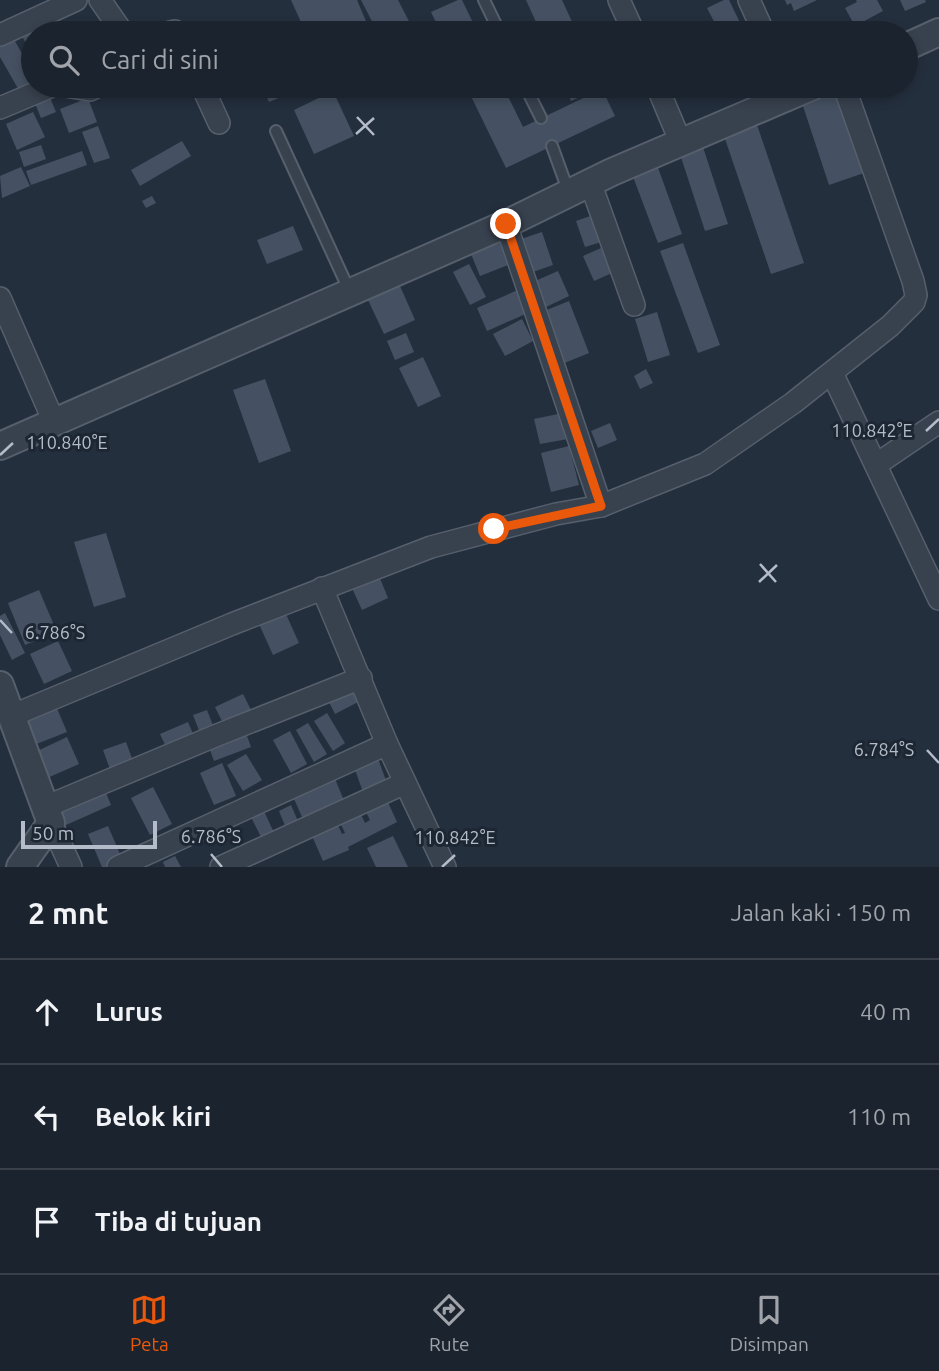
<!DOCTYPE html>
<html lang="id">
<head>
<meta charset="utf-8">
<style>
	:root { --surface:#1b232e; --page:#242b36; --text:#f1f3f6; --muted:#a0a4aa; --line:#39404a; --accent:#ea580c }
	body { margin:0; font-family:Ubuntu,sans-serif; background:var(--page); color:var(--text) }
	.scale { position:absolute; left:21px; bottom:18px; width:136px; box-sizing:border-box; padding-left:7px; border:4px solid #b4bcc9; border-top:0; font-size:19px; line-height:24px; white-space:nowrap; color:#b4bcc9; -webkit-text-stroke:5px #1d2633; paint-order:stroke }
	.stop { position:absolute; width:21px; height:21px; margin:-16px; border:5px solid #ea580c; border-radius:50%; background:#fff }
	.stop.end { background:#ea580c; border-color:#fff; box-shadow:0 2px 7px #0008 }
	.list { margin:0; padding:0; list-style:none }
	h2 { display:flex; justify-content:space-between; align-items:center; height:91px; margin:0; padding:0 28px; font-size:30px }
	h2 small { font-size:23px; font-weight:400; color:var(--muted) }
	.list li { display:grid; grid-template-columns:46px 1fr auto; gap:21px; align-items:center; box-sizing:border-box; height:105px; padding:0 28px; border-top:2px solid var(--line) }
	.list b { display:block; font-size:26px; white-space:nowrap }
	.list em { font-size:23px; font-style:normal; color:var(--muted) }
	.icon { flex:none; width:38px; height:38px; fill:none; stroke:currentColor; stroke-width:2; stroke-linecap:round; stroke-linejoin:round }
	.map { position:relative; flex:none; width:939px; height:867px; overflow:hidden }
	.search { position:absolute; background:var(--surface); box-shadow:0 4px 10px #0003; left:21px; right:21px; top:21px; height:77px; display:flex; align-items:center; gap:18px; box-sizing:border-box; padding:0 24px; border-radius:38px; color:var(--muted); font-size:26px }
	.sheet { height:406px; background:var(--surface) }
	nav { display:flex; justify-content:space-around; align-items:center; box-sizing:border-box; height:98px; border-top:2px solid var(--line); background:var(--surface); font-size:19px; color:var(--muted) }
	nav a { display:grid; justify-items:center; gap:4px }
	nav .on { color:var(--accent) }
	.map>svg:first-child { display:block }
</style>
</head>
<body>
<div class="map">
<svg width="939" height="867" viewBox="0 0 939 867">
	<rect width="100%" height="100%" fill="#242f3e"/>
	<g fill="#455162">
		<path d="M291,0H357L371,33H306Z"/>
		<path d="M361,0H398L415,33H378Z"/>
		<path d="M458,0H462L478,33H441L431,12Z"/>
		<path d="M526,0H562L573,24L552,33H541Z"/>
		<path d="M724,0H729L745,33H720L707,8Z"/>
		<path d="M785,0H817L794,11L791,3L787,5Z"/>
		<path d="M856,0H877L883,11L855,26L845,8L857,2Z"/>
		<path d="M900,0H925L926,2L905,11Z"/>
		<path d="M42,22L49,33H33V54L21,35Z"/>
		<path d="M573,26L576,33H558Z"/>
		<path d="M682,26L685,33H666Z"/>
		<path d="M11,34L33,73V85L20,92L0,57V40Z"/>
		<path d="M262,86H293L296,91L269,102Z"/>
		<path d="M466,86H503L523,127L602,89L615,116L506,168Z"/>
		<path d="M565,86H605L571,101Z"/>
		<path d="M836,88L864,173L829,185L801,100Z"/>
		<path d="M47,90L56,112L41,118L32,96Z"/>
		<path d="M333,91L354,136L314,154L294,110Z"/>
		<path d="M88,98L97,122L69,133L60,109Z"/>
		<path d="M33,112L45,137L17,150L6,124Z"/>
		<path d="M755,119L804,263L771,274L722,130Z"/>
		<path d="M98,126L110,158L94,163L82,132Z"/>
		<path d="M182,141L191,156L140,186L131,170Z"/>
		<path d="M702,144L728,224L705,231L679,151Z"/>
		<path d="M41,145L46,159L24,167L19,152Z"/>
		<path d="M82,151L87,165L31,185L26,171Z"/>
		<path d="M657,165L682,234L658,243L632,174Z"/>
		<path d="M21,167L30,186L2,198L0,176Z"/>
		<path d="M152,196L156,203L146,208L142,201Z"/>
		<path d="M596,214L605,241L585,247L576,221Z"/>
		<path d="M293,226L303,250L267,264L257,240Z"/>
		<path d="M542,232L553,265L530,273L518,240Z"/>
		<path d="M504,241L513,263L480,276L471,254Z"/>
		<path d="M683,243L720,345L698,353L660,251Z"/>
		<path d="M601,248L612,273L594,281L583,256Z"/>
		<path d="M469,264L486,297L470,305L453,272Z"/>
		<path d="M558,271L569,296L544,308L533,282Z"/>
		<path d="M400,286L415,320L384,334L368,300Z"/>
		<path d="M520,289L530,312L487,331L477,308Z"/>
		<path d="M569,301L589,353L562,364L542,312Z"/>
		<path d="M657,312L670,355L648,362L635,319Z"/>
		<path d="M522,319L533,341L505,356L493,334Z"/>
		<path d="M406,333L414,352L395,360L387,341Z"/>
		<path d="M423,357L441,396L418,407L399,368Z"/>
		<path d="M646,369L653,383L640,389L634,376Z"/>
		<path d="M265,379L291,451L259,463L233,390Z"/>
		<path d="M563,413L568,439L540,444L534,419Z"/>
		<path d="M610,423L617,440L598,448L591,431Z"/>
		<path d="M569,446L579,485L551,492L541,453Z"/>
		<path d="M106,533L126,597L94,607L74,542Z"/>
		<path d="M379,576L388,598L362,610L352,588Z"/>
		<path d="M39,590L57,632L25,645L8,603Z"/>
		<path d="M285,612L299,643L273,655L259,624Z"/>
		<path d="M5,613L25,653L12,660L0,635V616Z"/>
		<path d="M58,641L72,671L44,684L30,654Z"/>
		<path d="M353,687L360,701L335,714L328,700Z"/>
		<path d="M243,694L253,714L225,727L215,707Z"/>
		<path d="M56,706L67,732L34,745L23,720Z"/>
		<path d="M207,710L214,728L200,733L193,715Z"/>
		<path d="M327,713L345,743L333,751L314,721Z"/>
		<path d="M188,722L194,736L166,747L160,734Z"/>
		<path d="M308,723L327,754L314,762L296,730Z"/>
		<path d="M290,731L307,764L291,773L273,740Z"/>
		<path d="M246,733L251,747L214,761L209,747Z"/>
		<path d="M67,737L79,764L45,779L33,753Z"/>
		<path d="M126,742L133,761L110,769L103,750Z"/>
		<path d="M246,754L262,780L243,791L227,765Z"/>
		<path d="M377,756L388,786L364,795L353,764Z"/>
		<path d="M222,763L236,796L214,805L200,773Z"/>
		<path d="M333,774L347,808L306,826L291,792Z"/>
		<path d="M153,787L172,824L150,835L131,798Z"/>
		<path d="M104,788L111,805L66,825L59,809Z"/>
		<path d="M386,798L397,822L348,847L349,850L323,861L309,829L334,817L342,834L345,833L337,816L357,806L365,823L370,820L364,808Z"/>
		<path d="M291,805L301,828L288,833L279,811Z"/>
		<path d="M262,807L277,839L265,845L249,813Z"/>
		<path d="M108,826L123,861L109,867H102L88,834Z"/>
		<path d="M393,836L408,867H376L367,848Z"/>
		<path d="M175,856L181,867H165L163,862Z"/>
	</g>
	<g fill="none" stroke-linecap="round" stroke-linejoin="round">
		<g stroke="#565f6c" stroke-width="14">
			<g id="service">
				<path d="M484,0L500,33"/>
				<path d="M525,86L541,118"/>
				<path d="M276,131L350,292"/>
				<path d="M552,146L569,193"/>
			</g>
		</g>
		<g stroke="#565f6c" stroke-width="24">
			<g id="minor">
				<path d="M100,0L123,33"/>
				<path d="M619,0L634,33"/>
				<path d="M749,0L764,33"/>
				<path d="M167,33L175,31L178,33"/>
				<path d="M0,35L76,0"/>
				<path d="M65,86L90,90L98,86"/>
				<path d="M202,86L219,123"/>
				<path d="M657,86L681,143"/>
				<path d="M0,108L52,86"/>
				<path d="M590,182L634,305"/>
				<path d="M506,224L601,506"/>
				<path d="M0,298L54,422"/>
				<path d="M832,373L939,599"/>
				<path d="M877,464L939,422"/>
				<path d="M322,588L387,744L445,867"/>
				<path d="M11,716L232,624L431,547L556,514L601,506L705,464L793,403L890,326L914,302L916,295L913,281L844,86"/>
				<path d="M45,807L215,736L361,678"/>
				<path d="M51,823L71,867"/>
				<path d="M118,867L387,744"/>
				<path d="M221,867L405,783"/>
			</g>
		</g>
		<g stroke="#565f6c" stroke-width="30">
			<g id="tertiary">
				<path d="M906,47L939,32"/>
				<path d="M0,446L506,224L612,172L813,86"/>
				<path d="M0,685L51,823L20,867"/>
			</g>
		</g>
		<use href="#service" stroke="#38414e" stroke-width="10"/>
		<use href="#minor" stroke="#38414e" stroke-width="21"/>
		<use href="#tertiary" stroke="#38414e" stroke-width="26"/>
	</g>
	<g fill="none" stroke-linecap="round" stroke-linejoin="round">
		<path stroke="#ea580c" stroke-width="9" d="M494,529L601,506L506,224"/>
	</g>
	<path fill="none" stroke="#b4bcc9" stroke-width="2.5" d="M357,117L374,135M356,134L374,118M926,431L939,419M0,455L13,443M760,564L776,582M759,582L777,565M0,620L12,633M927,750L939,763M211,854L222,867M442,867L455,855"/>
	<g font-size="18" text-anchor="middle" fill="#b4bcc9" stroke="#1d2633" stroke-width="6" stroke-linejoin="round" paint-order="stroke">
		<text x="872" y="437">110.842°E</text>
		<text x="67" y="449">110.840°E</text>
		<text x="55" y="639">6.786°S</text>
		<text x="884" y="756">6.784°S</text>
		<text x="211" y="843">6.786°S</text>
		<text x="455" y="844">110.842°E</text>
	</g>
</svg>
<div class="scale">50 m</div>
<div class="stop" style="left:494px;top:529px"></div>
<div class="stop end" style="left:506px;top:224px"></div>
<div class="search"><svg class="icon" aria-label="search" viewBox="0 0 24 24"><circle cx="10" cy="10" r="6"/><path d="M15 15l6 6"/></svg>Cari di sini</div>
</div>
<section class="sheet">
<h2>2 mnt<small>Jalan kaki · 150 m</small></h2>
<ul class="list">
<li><svg class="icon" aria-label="ahead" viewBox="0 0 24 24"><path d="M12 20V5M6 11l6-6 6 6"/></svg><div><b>Lurus</b></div><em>40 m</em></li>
<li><svg class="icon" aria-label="left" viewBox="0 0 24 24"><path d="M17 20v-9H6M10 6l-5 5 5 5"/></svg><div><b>Belok kiri</b></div><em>110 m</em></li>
<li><svg class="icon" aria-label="arrive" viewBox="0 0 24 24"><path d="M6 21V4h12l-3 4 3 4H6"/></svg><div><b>Tiba di tujuan</b></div></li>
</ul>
</section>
<nav>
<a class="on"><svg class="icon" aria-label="map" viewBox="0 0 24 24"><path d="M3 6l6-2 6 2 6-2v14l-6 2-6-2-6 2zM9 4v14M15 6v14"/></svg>Peta</a>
<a><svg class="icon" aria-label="directions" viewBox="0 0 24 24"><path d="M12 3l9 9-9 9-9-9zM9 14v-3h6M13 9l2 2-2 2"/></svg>Rute</a>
<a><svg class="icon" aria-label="saved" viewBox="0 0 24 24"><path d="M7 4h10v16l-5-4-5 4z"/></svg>Disimpan</a>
</nav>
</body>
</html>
